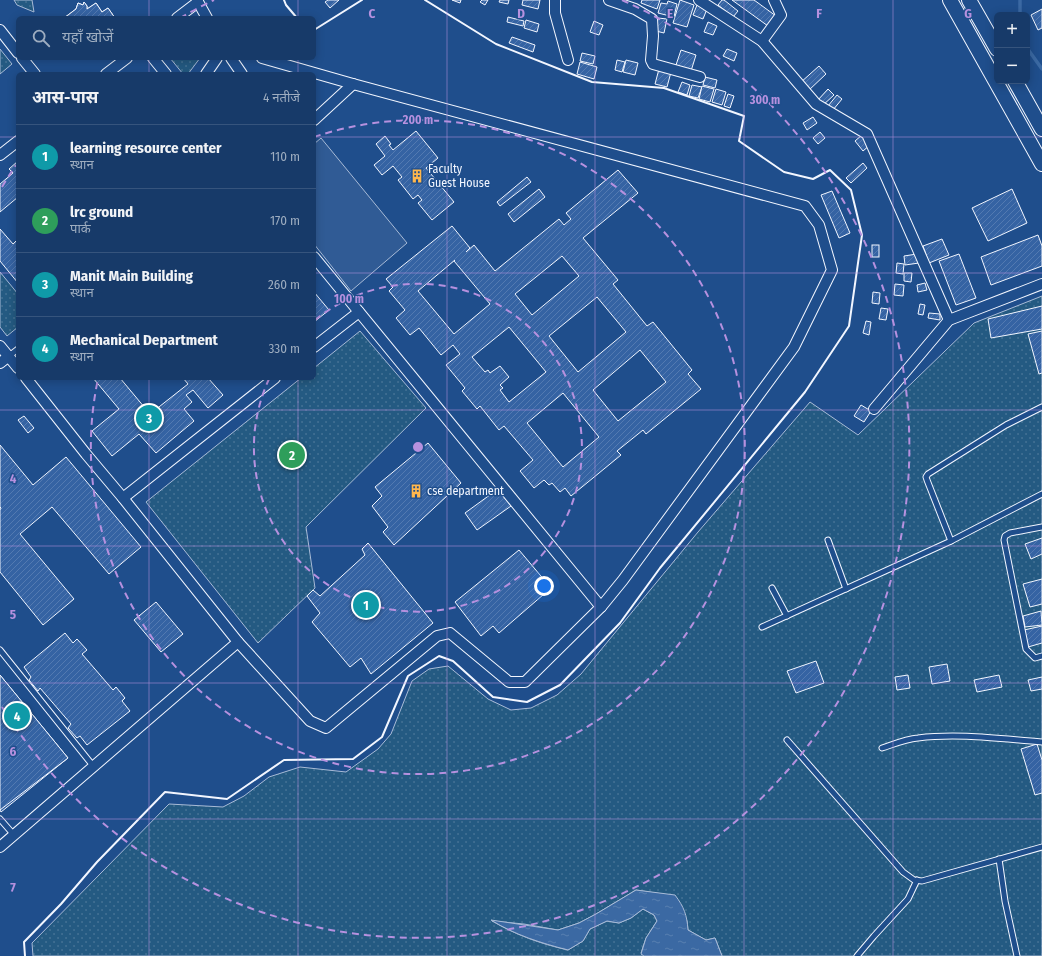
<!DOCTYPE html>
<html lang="hi">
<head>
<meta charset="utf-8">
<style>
	:root { --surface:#173a69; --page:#20416f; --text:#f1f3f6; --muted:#9eadc0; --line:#36547d; --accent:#ea580c }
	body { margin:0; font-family:"Fira Sans Condensed","Noto Sans Devanagari",sans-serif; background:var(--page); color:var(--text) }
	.controls { position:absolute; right:12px; top:12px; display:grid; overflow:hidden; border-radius:6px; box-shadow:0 2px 10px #0003 }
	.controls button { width:36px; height:36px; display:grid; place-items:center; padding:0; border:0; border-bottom:1px solid var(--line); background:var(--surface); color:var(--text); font:20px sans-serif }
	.you { position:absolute; left:544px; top:586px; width:14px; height:14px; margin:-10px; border:3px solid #fff; border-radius:50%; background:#1a73e8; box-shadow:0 0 0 6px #1a73e833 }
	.badge { display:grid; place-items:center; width:26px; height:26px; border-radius:50%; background:var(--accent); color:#fff; font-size:13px; font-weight:700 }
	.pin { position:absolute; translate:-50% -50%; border:2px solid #fff; box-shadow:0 1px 4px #0006 }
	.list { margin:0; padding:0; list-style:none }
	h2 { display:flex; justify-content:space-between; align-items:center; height:52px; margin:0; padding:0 16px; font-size:17px }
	h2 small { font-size:13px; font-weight:400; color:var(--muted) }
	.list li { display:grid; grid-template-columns:26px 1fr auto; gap:12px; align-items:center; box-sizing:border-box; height:64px; padding:0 16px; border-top:1px solid var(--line) }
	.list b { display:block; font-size:15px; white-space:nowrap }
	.list p { margin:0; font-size:13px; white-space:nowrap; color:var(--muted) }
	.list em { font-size:13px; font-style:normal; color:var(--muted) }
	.icon { flex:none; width:22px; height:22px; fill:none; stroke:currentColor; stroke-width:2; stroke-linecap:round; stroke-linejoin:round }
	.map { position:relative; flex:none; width:1042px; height:956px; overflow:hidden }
	.search { position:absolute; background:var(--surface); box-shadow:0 2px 10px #0003; left:16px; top:16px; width:300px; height:44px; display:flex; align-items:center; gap:10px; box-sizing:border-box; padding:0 14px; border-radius:6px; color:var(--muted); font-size:15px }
	.panel { position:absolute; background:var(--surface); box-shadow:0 2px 10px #0003; left:16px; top:72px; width:300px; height:308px; border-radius:6px }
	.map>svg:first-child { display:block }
</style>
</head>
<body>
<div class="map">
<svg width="1042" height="956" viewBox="0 0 1042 956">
	<defs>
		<pattern id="park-dots" width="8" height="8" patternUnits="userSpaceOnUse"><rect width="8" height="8" fill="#245a82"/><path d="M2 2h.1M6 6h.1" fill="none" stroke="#447295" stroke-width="1.8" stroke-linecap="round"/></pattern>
		<pattern id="water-ripples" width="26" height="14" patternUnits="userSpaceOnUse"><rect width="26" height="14" fill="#3b69a3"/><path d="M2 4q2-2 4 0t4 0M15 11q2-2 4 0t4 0" fill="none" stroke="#587fb1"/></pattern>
		<pattern id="building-hatch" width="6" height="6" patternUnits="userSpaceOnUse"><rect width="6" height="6" fill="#3563a3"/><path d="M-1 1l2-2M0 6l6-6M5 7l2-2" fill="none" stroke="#537ab1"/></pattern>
	</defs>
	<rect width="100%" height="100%" fill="#1f4e8c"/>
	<g fill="url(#park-dots)" stroke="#a8bbd7">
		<path d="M14,0H32L34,12L17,5Z"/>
		<path d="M0,49L12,64L0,74Z"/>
		<path d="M170,58H200L188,74H183Z"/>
		<path d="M0,272L18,294V327L7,336L0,327Z"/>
		<path d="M1042,296V956H722L715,938L706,940L688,930L687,921L675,896L636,890L596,914L579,923L558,930L524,924L492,921C516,935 541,944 568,950L583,941L590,929L607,921L619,923L631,918L643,909L654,915L657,921L646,938L641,953L644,956H33L32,943L169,804L223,807L244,796L269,777L300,767L346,772L378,749L391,734L412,681L429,669L448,666L488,699L511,710L531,708L557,695L581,674L698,532L810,402L858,435L974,323Z"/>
		<path d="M360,331L426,408L306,527L315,588L258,643L146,502L301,378H314V368Z"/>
	</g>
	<path fill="#305b95" stroke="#a8bbd7" d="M321,138L407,243L351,291L314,244V144Z"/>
	<path fill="url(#water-ripples)" stroke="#a8bbd7" d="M636,890L675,895C684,907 687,915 688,930L706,940L715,938L722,956H644L641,954L646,938L657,921L654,915L643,909L631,918L619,923L607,921L590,929L583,941L568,950C541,943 515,935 491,920L558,930L579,923L596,914Z"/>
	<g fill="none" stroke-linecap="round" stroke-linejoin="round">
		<g stroke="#3b69a3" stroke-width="3.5">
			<path d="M1020,0V15"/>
			<path d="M1027,48L1042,69"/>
		</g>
	</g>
	<g fill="url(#building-hatch)" stroke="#f2f6ff" fill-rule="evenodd">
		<path d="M328,0H339L330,8L325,2Z"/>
		<path d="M452,0H461L460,3Z"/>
		<path d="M482,0H488L485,5L480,2Z"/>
		<path d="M500,0H509L508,4L499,2Z"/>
		<path d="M523,0H540L538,9L522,5Z"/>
		<path d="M642,0H660L657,9L641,3Z"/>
		<path d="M680,0L694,5L687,27L673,23Z"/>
		<path d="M722,0H724L738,11L733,17L718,5Z"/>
		<path d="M732,0H754L776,16L768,26Z"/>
		<path d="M668,1L677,4L674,17L658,13L661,3L667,4Z"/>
		<path d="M84,2L87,6V9L96,3L102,12L108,8L115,18H64L76,9L78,3L83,5Z"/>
		<path d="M84,2L87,6V9L96,3L102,12L108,8L115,18H64L76,9L78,3L83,5Z"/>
		<path d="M697,5L707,9L703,19L693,15Z"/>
		<path d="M1042,9V28L1038,30L1031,15Z"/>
		<path d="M508,17L524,21L523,26L507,22Z"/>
		<path d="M658,18L667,19L664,33L656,31Z"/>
		<path d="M526,20L539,24L537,32L524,28Z"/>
		<path d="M594,21L603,25L599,35L590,32Z"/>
		<path d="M708,22L717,26L713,35L704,32Z"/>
		<path d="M512,37L535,45L533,52L509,43Z"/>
		<path d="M727,49L737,53L734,61L723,56Z"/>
		<path d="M681,50L696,55L691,71L676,65Z"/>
		<path d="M582,53L595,56L593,64L580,61Z"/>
		<path d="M617,60L625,62L622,72L615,70Z"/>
		<path d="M626,60L638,63L635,75L623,72Z"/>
		<path d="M580,62L597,67L594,79L577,74Z"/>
		<path d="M819,66L826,74L808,91L800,83Z"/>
		<path d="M659,69L671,72L667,87L655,84Z"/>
		<path d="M705,77L717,80L715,88L703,85Z"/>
		<path d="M682,82L690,85L687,95L678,92Z"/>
		<path d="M692,85L702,87L698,98L689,96Z"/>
		<path d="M702,86L714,89L710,102L699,99Z"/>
		<path d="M716,89L726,92L722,105L712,102Z"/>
		<path d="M828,89L834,95L822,106L817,101Z"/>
		<path d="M728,94L734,96L730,108L724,106Z"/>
		<path d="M837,95L842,99L833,110L828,106Z"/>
		<path d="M813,117L817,123L807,130L803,123Z"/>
		<path d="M416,131L438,158L426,168L454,202L432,220L418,203L422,200L418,195L413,199L398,180L402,177L393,166L382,175L374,165L385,156L376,144L385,136L391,144L389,145L393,150Z"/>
		<path d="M820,132L825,138L818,144L813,138Z"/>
		<path d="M862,135L870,145L863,151L855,141Z"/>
		<path d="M18,161V197L0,212V184L13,173L9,169Z"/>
		<path d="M863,163L867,168L851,183L846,178Z"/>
		<path d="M618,170L638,193L583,238L618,280L613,284L647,326L653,322L692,370L688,374L701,389L646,434L643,430L617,451L621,455L571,496L565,488L560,492L552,483L549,485L544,480L534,488L520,471L533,460L504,426L499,430L480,406L477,409L462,391L465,388L446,365L460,354L453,345L441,355L419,328L410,335L396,318L405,310L389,291L393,287L386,279L452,226L470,248L466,252L474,245L495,271L559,219L564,225L571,219L566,213ZM562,256L579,276L532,315L515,294ZM455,260L454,261L490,304L454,334L418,291ZM597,297L626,332L578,372L549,336ZM509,327L546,372L509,402L500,390L503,388L500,385L509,377L500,366L490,373L488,370L485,372L472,357ZM640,350L666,382L618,421L593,390ZM563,393L599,437L563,467L527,423Z"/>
		<path d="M527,177L531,182L500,206L497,202Z"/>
		<path d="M539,189L545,197L514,222L508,214Z"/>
		<path d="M1012,189L1027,223L988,241L972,208Z"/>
		<path d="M832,191L850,233L839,238L821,195Z"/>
		<path d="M0,229L13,244L18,239V283L0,261Z"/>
		<path d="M1038,235L1042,246V266L991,285L981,257Z"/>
		<path d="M942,239L949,255L929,263L923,246Z"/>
		<rect x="872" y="245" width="7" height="12"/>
		<path d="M917,254L919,263L905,265L904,256Z"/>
		<path d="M959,254L976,298L956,305L939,261Z"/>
		<path d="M897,263L904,264L903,274L896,273Z"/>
		<path d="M904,273H912L911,282L904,281Z"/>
		<path d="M925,283L927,290L918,292L917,285Z"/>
		<path d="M895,284L904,285L903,296L894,295Z"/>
		<path d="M314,292L329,310L314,322Z"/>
		<path d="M873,292L880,293L879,304L872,303Z"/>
		<path d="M920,304L925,305L923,315L918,314Z"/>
		<path d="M1042,306V329L991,338L988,319Z"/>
		<path d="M881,308L888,309L886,320L879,319Z"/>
		<path d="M929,313L940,314V320L928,318Z"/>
		<path d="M866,321L871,322L869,335L863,333Z"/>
		<path d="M1042,331V373L1039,374L1028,334Z"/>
		<path d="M93,378H120L150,414L188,384L183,378H208L223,395L208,408L193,390L186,395L192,402L184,409L194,421L156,453L139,434L112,456L92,431L119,409Z"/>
		<path d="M861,405L871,411L864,422L854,416Z"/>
		<path d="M24,416L34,428L28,433L18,420Z"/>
		<path d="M428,443L461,483L394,545L383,532L388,527L372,506L382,496L375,487Z"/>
		<path d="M0,445L33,485L66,457L141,547L109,574L52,507L20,534L74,599L43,625L0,572V510L1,508L0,507Z"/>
		<path d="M498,489L511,506L477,530L465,513Z"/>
		<path d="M1042,538V554L1031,559L1025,544Z"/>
		<path d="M368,543L433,623L371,674L361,658L350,667L312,622L320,613L307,596L313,590L320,596L365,555L362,549Z"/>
		<path d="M519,550L551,588L499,633L493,626L481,636L455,602Z"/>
		<path d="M1042,579V604L1030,607L1023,584Z"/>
		<path d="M156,602L183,634L161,652L134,620Z"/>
		<path d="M1041,611L1042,625L1025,627L1023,616Z"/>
		<path d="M1042,626V643L1028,647L1024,630Z"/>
		<path d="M65,633L73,643L77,639L87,650L82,654L113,690L116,687L125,698L122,701L130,711L87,745L80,736L77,738L68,728L71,724L40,688L38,691L29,680L31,677L24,667Z"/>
		<path d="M816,661L824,683L796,693L787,671Z"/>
		<path d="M947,664L950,681L932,684L929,667Z"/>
		<path d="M0,675L68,758L1,812L0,810Z"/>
		<path d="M0,675L68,758L0,810Z"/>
		<path d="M908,675L910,688L897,690L895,677Z"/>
		<path d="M999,675L1002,687L977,692L974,680Z"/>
		<path d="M1042,677V689L1031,691L1028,680Z"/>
		<path d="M1037,744L1042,760V793L1035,795L1021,749Z"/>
	</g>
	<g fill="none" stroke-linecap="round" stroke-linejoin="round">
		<g stroke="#f2f6ff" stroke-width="7">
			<g id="lane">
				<path d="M9,356L18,349"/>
				<path d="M1042,527L1010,533L1005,536L1004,540L1026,649L1035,658L1042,656"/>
				<path d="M828,540L846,589"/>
				<path d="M951,541L927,480L926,477L928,474L1006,425L1042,407"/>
				<path d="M772,588L787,616"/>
				<path d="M762,627L951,541L1042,494"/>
				<path d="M0,650L94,767"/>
				<path d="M787,740L903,872L914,880L922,881L1042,847"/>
				<path d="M882,748C894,744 906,739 918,738C959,733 1001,739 1042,742"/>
				<path d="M0,819L14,835"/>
				<path d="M999,859L1005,901L1017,956"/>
				<path d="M857,956L874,936L908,899L917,880"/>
			</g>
		</g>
		<g stroke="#f2f6ff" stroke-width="12">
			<g id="street">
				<path d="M197,0L207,18"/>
				<path d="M555,0V13L568,60"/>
				<path d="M609,0L635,9L652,19L653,36L651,60L653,64L700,77"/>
				<path d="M699,0L762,41L816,104L867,134L949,320"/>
				<path d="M177,18L198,2"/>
				<path d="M0,30L18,53"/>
				<path d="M762,41L781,15L774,0"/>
				<path d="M22,58L35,74"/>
				<path d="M153,58L166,74"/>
				<path d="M231,58L242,74"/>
				<path d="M106,74L127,58"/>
				<path d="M206,74L217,58"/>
				<path d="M314,120L353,84"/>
				<path d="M0,155L18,141"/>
				<path d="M314,257L601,607"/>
				<path d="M0,346L18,368"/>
				<path d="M314,347L359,312"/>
				<path d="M0,363L9,356"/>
				<path d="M26,378L86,454L123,498L238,642L310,721L326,728L437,636L450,633L509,682H525L601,607L623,580L794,347L832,270L819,225L805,206L353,84L262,58"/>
				<path d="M874,409L949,320L1042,284"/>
				<path d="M123,498L275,378"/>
				<path d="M0,847L238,642"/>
			</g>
		</g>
		<g stroke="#f2f6ff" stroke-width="16">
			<g id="secondary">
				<path d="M950,0L1042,164"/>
				<path d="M969,0L997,49"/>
				<path d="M1015,81L1042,129"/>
			</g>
		</g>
		<use href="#lane" stroke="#1f4e8c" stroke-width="5"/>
		<use href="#street" stroke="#1f4e8c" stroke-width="10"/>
		<use href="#secondary" stroke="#1f4e8c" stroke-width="14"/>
		<g stroke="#f2f6ff" stroke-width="2">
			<path d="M284,0L286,5L297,18"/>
			<path d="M314,30L362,0"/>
			<path d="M25,956L24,942L61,904L97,862L165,792L227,799L284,760L353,759L382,737L408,676L439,656L453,661L493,697L527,702L560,685L620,623L660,568L805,392L849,326L862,235L851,190L830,170L813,179L784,172L739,141L744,116L664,88L592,82L496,44L425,0"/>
		</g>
	</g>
	<path fill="none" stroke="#b691df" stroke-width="1" stroke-opacity="0.55" d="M149,0V18M298,0V18M447,0V956M595,0V956M744,0V956M893,0V956M149,58V74M298,58V74M0,137H18M314,137H1042M0,273H18M314,273H1042M149,378V956M298,378V956M0,410H1042M0,546H1042M0,683H1042M0,819H1042"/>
	<g fill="none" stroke="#b691df" stroke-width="2" stroke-dasharray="7 5">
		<path d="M315 320A164 164 0 1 1 269 379"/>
		<path d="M314 137A327 327 0 1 1 98 379"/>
		<path d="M2 187A491 491 0 0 1 16 165M180 18A491 491 0 0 1 214 0M622 0A491 491 0 1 1 2 707"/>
	</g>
	<defs>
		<g id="building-bare" transform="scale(1.08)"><path d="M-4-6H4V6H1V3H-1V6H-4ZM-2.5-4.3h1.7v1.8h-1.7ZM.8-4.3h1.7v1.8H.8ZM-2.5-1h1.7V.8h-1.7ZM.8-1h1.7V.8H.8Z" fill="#ffb74d" stroke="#1f4e8c" stroke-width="2.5" paint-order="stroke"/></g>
	</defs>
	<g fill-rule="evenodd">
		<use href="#building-bare" x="417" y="176"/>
		<use href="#building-bare" x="416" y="491"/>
	</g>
	<g text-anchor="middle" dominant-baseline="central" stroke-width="3" stroke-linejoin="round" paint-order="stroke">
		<g font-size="12" fill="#f2f6ff" stroke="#1f4e8c" text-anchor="start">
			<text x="428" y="169">Faculty<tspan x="428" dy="14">Guest House</tspan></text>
			<text x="427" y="491">cse department</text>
		</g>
	</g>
	<g font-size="13" text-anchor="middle" font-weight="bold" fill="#b691df" stroke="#1f4e8c" stroke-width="3" stroke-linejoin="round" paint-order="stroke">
		<text x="372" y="18">C</text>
		<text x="521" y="18">D</text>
		<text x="670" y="18">E</text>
		<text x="819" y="18">F</text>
		<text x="968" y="18">G</text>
		<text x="13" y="483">4</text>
		<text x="13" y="619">5</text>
		<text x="13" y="756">6</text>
		<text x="13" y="892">7</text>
	</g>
	<circle cx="418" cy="447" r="6" fill="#b691df" stroke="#1f4e8c" stroke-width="2"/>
	<g font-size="12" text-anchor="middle" font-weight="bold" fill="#b691df" stroke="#1f4e8c" stroke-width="3" stroke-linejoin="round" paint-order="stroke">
		<text x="765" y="104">300 m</text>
		<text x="418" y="124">200 m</text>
		<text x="349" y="303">100 m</text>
	</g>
</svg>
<div class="controls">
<button>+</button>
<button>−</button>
</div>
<div class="you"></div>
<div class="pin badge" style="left:366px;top:605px;background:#0f9aa8">1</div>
<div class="pin badge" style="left:292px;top:455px;background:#2e9e5b">2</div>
<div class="pin badge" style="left:149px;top:418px;background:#0f9aa8">3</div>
<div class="pin badge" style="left:17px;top:716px;background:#0f9aa8">4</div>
<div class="search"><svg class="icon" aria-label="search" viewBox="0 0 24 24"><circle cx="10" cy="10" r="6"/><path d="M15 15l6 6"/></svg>यहाँ खोजें</div>
<section class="panel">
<h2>आस-पास<small>4 नतीजे</small></h2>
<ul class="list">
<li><span class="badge" style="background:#0f9aa8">1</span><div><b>learning resource center</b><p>स्थान</p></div><em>110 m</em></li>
<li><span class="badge" style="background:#2e9e5b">2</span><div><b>lrc ground</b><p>पार्क</p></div><em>170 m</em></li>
<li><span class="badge" style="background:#0f9aa8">3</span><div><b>Manit Main Building</b><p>स्थान</p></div><em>260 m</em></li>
<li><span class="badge" style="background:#0f9aa8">4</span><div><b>Mechanical Department</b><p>स्थान</p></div><em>330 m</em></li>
</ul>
</section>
</div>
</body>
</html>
